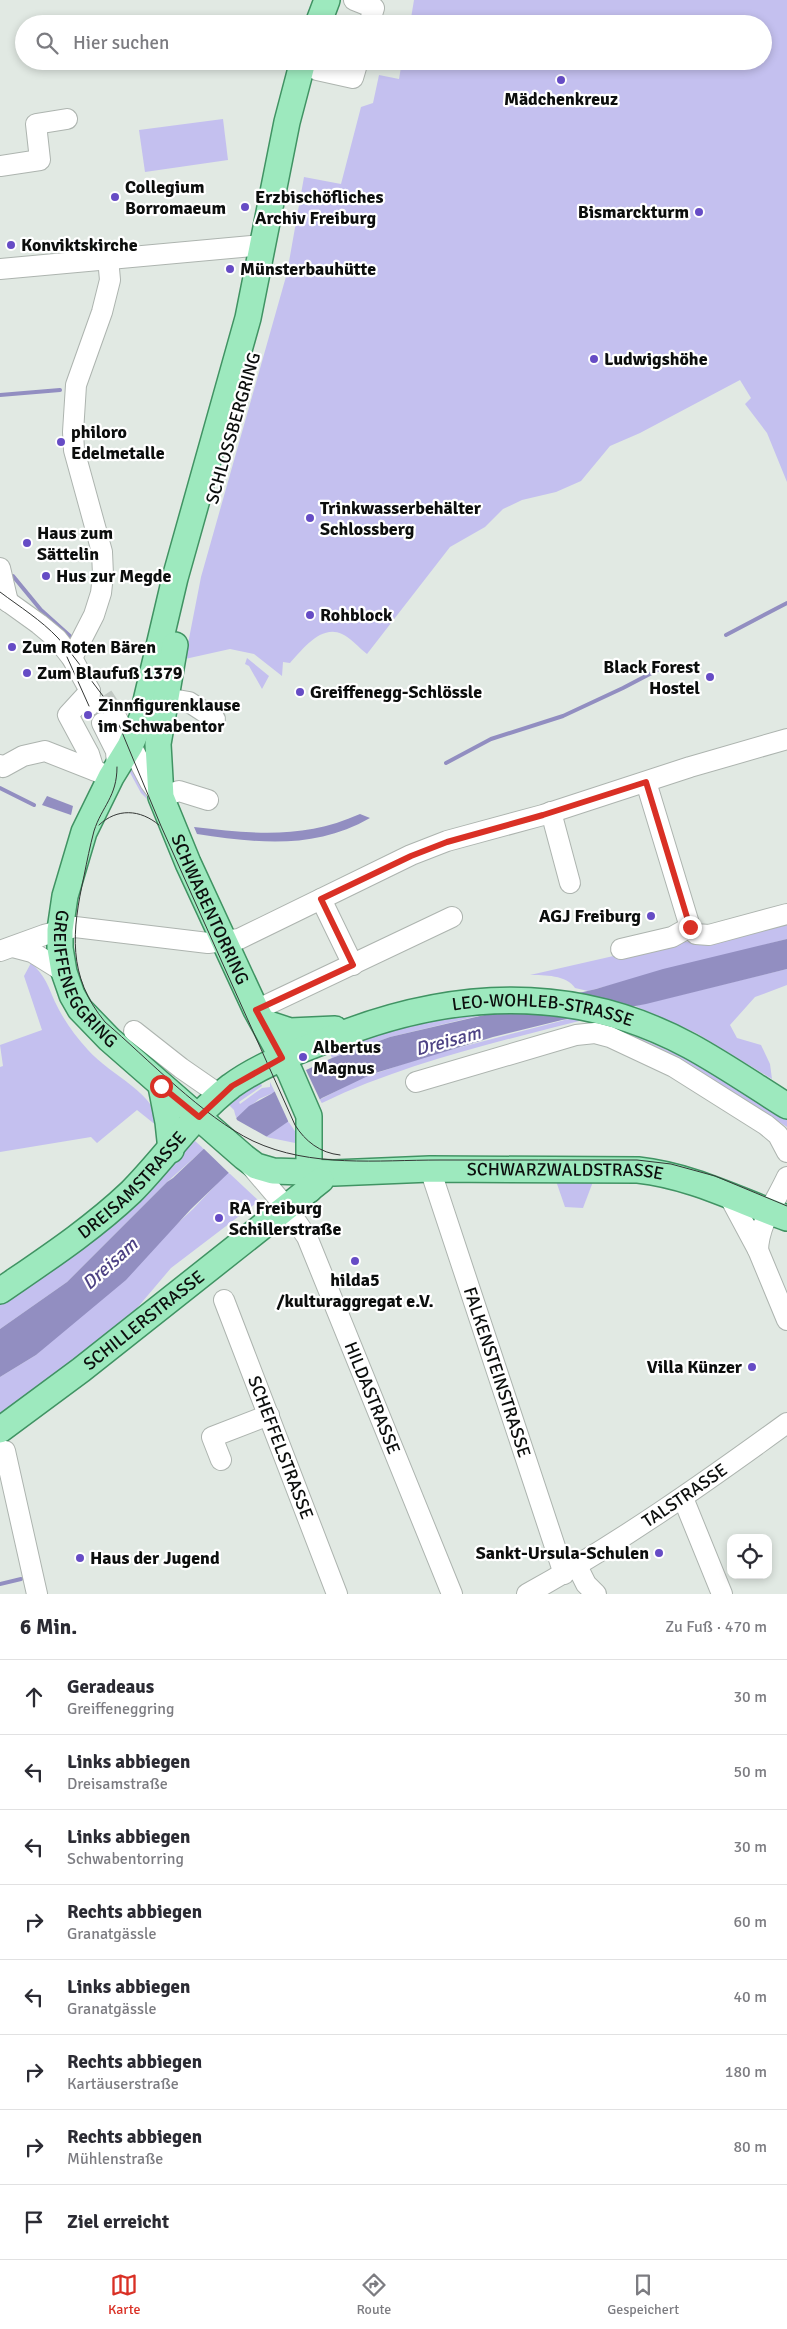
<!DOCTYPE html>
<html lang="de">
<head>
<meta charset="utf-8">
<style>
	:root { --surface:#fff; --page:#f7f7f7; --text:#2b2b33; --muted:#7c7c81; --line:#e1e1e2; --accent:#d93025 }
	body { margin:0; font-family:Signika,sans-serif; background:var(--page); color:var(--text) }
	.controls { position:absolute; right:15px; bottom:15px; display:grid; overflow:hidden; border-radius:10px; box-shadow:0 2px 8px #0003 }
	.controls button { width:45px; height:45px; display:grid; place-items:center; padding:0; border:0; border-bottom:1px solid var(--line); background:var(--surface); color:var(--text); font:25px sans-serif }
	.stop { position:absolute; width:15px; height:15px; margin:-11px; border:4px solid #d93025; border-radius:50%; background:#fff }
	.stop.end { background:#d93025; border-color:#fff; box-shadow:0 1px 5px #0008 }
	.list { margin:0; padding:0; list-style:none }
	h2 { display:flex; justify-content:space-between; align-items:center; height:65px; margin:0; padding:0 20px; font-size:21px }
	h2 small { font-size:16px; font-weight:400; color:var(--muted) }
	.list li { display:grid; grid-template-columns:32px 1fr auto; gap:15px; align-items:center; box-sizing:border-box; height:75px; padding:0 20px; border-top:1px solid var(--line) }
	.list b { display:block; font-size:19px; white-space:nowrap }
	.list p { margin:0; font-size:16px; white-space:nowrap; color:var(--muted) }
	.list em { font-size:16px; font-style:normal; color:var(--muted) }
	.icon { flex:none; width:28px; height:28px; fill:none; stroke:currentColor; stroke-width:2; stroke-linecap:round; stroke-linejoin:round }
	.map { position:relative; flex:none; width:787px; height:1594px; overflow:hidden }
	.search { position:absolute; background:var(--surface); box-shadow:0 2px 8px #0003; left:15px; right:15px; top:15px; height:55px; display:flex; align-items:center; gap:12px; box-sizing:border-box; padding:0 18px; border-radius:28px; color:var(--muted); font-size:19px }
	.sheet { height:665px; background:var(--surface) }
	nav { display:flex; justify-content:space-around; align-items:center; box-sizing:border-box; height:70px; border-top:1px solid var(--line); background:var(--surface); font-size:14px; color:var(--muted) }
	nav a { display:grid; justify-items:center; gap:2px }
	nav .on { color:var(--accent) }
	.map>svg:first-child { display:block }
</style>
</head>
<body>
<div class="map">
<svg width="787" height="1594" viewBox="0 0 787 1594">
	<rect width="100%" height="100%" fill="#e1e9e3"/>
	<g fill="#c4c0ef">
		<path d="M414,0H787V482L767,433L745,404L751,398L740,380L640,433L610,446L581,481L556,492L522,500L503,509L485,527L450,547L367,654C359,648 351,638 342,634C321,624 302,650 290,663L283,662L282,676L254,654L230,649L185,659L201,577L287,273L304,177L341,184L361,107L373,103L379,75L399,79L402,61H763V24H410Z"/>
		<path d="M223,119L228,160L145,172L139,130Z"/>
		<path d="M247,658L269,676L262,689L249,666L245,664Z"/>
		<path d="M130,761L148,800L141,793L127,767Z"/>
		<path d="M787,922V939L588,991L575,988C567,975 544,975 530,975L675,942L708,941Z"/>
		<path d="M31,963C45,975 48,986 55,1002C63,1019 75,1036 88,1050C111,1076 156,1092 162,1130L137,1110L97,1143L91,1137L0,1152V1067L3,1066L0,1045L42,1030L24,976Z"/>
		<path d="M787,969V985L755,997L730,1025L737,1038L761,1045L770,1064L772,1079L696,1033L635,1006Z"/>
		<path d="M511,1008L390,1037L332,1058L328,1050L396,1026Z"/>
		<path d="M580,1016L587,1019C497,1042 405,1063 322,1103L319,1100L359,1079L427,1056Z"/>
		<path d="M619,1029L683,1057L787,1119V1127L743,1099L617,1033Z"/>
		<path d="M260,1081L262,1086L239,1102L240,1104L262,1088L270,1087V1082L275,1092L259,1099L236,1118L234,1110L229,1105L234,1098Z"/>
		<path d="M288,1121L301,1140L300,1144L266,1137Z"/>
		<path d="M195,1141L204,1149L167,1182L67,1282L0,1329V1299L99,1230Z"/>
		<path d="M228,1172L259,1201L171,1268L132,1314L28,1398L0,1416V1377L36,1355L193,1209Z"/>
		<path d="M594,1179L583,1208L565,1207L556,1181Z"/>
	</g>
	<g fill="#928ec1">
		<path d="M47,796L73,806L71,815L42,805Z"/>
		<path d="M360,814L370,818C314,850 257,843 197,834L194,827C254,834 304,839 360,814Z"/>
		<path d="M787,939V969L646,1004L562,1020L493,1037L372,1074L322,1098L266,1137L191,1209L126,1280L36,1355L0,1377V1329L67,1282L167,1182L173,1178L249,1106L271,1094L306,1070L332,1058L390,1037L596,989L663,969Z"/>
	</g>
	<g fill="#e1e9e3">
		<path d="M305,1068L321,1102L289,1123L274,1090Z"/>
		<path d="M235,1115L237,1120L269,1138L230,1174L202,1147Z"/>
	</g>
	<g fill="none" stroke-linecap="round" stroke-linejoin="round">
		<g stroke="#928ec1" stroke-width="4">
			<path d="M0,395L60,390"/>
			<path d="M13,576L41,610L71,637"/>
			<path d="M726,635L787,603"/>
			<path d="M446,763L491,739L563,716L623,688L665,666"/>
			<path d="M0,788L34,805"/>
			<path d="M0,1584L21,1579"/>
		</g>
		<path stroke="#c1c8c3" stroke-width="20" stroke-dasharray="20 10" stroke-linecap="butt" d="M103,696L114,713"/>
		<g stroke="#adb4af" stroke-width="22">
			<g id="minor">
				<path d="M354,0L374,8L369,24"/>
				<path d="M317,70L353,78L358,61"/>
				<path d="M0,166L40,160L36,124L67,119"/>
				<path d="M0,269L263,245"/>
				<path d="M0,568L8,602"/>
				<path d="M0,596L39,624L57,639L72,658L90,691L89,706"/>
				<path d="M72,658L94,615L101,593L103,575L102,552L74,450L73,432L76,385L102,312L110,280L108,258"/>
				<path d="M90,691L68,715L89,754L94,770"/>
				<path d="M166,698L189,702L215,719"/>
				<path d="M114,713L150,782L161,797L179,791L208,800"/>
				<path d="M102,723L116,751L117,767"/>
				<path d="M0,765L3,767L23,756L45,751L111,777"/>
				<path d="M646,782L690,927L696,934L709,935L787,914"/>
				<path d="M551,812L570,883"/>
				<path d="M321,899L353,965"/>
				<path d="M13,947L32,952L64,972"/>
				<path d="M621,949L672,937L690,927"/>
				<path d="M0,951L44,935L75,927L208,943L239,939L411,855L447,841L543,815L690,767L787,739"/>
				<path d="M256,1010L452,917"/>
				<path d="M134,1031L181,1068L220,1095"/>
				<path d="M416,1082L576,1035L595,1033L610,1037L674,1067L766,1125L778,1135L787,1152"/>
				<path id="s1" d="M246,1160L286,1207L307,1237L452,1594"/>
				<path id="s2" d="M430,1169L564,1574"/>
				<path d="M728,1194L758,1250L787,1320"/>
				<path d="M758,1250C759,1223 776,1201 787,1177"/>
				<path id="s3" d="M224,1300L337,1594"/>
				<path d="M0,1450L5,1451L37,1594"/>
				<path d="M221,1460L212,1437L269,1415"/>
				<path d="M683,1498L722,1594"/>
				<path d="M577,1566L586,1584L596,1594"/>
				<path id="s4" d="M527,1594C618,1544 703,1484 787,1423"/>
			</g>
		</g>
		<g stroke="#409363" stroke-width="28">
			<g id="major">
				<path d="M318,24L327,0"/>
				<path id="s5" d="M303,61L287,122L248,318L175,578L142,718L130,746L111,777L84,832L65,896L60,930V948L64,972L72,995L80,1009L109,1039L244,1157L256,1166L273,1171L334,1173L430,1169L638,1170C692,1176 737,1200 787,1218"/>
				<path id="s6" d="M175,645L158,744L161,797L188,863L256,1010L290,1072L309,1116V1190"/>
				<path d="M263,1022L290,1031L335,1029"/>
				<path d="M161,1086L168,1122L171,1150"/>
				<path id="s7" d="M0,1291C45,1260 91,1230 131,1192C165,1158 193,1115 231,1086C264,1062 305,1049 342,1034C460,989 577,985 690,1046C723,1064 755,1086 787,1106"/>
				<path id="s8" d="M0,1430L81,1370L321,1180"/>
			</g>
		</g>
		<use href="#minor" stroke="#fff" stroke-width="20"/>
		<use href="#major" stroke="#9de9be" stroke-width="25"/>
		<g stroke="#343735" stroke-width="1">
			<path d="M0,592C20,607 41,620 58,638C75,656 88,677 103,696"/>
			<path d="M67,657L89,706"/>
			<path d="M119,725L161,826L295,1125C305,1141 320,1153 340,1155"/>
			<path d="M117,767C117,797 102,806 94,831C90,846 87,861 84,876C72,931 67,976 105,1022C147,1058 203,1117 253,1141C311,1168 377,1160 440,1160C506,1160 571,1160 637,1160L671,1164L715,1176L787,1206"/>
			<path d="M99,825C117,808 140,809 159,825"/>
		</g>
	</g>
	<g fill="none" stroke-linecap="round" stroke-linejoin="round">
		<path stroke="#d93025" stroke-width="6" d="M161,1086L199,1117L232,1086L282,1058L256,1010L353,965L321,899L411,856L447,842L543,815L646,782L690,927"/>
	</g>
	<g fill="#664cc5" stroke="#fff" stroke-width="2">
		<circle cx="561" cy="80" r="5"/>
		<circle cx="115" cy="197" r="5"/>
		<circle cx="245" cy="207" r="5"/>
		<circle cx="699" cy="212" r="5"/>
		<circle cx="11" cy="245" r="5"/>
		<circle cx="230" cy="269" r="5"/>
		<circle cx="594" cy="359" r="5"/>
		<circle cx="61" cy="442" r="5"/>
		<circle cx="310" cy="518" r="5"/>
		<circle cx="27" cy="543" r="5"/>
		<circle cx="46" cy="576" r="5"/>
		<circle cx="310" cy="615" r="5"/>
		<circle cx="12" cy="647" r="5"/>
		<circle cx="27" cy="673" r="5"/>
		<circle cx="710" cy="677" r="5"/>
		<circle cx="300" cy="692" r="5"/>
		<circle cx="88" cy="715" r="5"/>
		<circle cx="651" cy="916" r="5"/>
		<circle cx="303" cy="1057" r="5"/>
		<circle cx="219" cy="1218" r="5"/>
		<circle cx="355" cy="1261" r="5"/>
		<circle cx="752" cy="1367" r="5"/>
		<circle cx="659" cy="1553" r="5"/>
		<circle cx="80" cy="1558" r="5"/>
	</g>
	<g text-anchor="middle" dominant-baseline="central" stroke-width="4.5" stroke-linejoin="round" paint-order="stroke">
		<g font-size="18" font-weight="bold" fill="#0c0e0d" stroke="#fff" text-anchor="start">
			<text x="561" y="99" text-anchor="middle">Mädchenkreuz</text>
			<text x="125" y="187">Collegium<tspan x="125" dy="21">Borromaeum</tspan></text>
			<text x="255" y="197">Erzbischöfliches<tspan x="255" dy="21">Archiv Freiburg</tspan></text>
			<text x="689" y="212" text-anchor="end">Bismarckturm</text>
			<text x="21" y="245">Konviktskirche</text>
			<text x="240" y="269">Münsterbauhütte</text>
			<text x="604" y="359">Ludwigshöhe</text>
			<text x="71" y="432">philoro<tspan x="71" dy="21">Edelmetalle</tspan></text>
			<text x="320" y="508">Trinkwasserbehälter<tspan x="320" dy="21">Schlossberg</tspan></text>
			<text x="37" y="533">Haus zum<tspan x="37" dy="21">Sättelin</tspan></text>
			<text x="56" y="576">Hus zur Megde</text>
			<text x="320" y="615">Rohblock</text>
			<text x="22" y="647">Zum Roten Bären</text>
			<text x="700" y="667" text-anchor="end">Black Forest<tspan x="700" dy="21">Hostel</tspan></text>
			<text x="37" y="673">Zum Blaufuß 1379</text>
			<text x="310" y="692">Greiffenegg-Schlössle</text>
			<text x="98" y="705">Zinnfigurenklause<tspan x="98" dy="21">im Schwabentor</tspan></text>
			<text x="641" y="916" text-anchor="end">AGJ Freiburg</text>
			<text x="313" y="1047">Albertus<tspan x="313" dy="21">Magnus</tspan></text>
			<text x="229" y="1208">RA Freiburg<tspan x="229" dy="21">Schillerstraße</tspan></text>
			<text x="355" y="1280" text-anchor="middle">hilda5<tspan x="355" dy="21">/kulturaggregat e.V.</tspan></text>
			<text x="742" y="1367" text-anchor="end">Villa Künzer</text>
			<text x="649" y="1553" text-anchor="end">Sankt-Ursula-Schulen</text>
			<text x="90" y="1558">Haus der Jugend</text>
		</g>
		<g font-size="18" fill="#0c0e0d" stroke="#fff">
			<text transform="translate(233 428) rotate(-74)">SCHLOSSBERGRING</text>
			<text stroke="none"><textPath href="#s6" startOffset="276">SCHWABENTORRING</textPath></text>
			<text stroke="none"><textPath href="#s5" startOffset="962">GREIFFENEGGRING</textPath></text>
			<text stroke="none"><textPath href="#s7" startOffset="639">LEO-WOHLEB-STRASSE</textPath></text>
			<text stroke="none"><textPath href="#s5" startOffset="1535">SCHWARZWALDSTRASSE</textPath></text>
			<text stroke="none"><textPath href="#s7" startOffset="170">DREISAMSTRASSE</textPath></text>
			<text stroke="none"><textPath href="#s8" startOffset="181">SCHILLERSTRASSE</textPath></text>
			<text stroke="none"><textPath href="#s2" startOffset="214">FALKENSTEINSTRASSE</textPath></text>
			<text stroke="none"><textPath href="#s1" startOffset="272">HILDASTRASSE</textPath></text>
			<text stroke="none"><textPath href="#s3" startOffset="158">SCHEFFELSTRASSE</textPath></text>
			<text stroke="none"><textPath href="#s4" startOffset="186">TALSTRASSE</textPath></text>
		</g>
		<g font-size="19" font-style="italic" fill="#4d4284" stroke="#fff">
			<text transform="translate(448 1041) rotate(-15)">Dreisam</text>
			<text transform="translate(110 1264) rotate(-42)">Dreisam</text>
		</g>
	</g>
</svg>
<div class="controls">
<button><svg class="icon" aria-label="locate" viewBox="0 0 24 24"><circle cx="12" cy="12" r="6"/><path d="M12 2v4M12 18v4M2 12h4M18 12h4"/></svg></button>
</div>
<div class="stop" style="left:161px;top:1086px"></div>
<div class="stop end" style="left:690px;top:927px"></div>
<div class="search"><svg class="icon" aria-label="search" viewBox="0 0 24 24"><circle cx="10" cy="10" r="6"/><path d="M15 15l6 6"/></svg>Hier suchen</div>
</div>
<section class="sheet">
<h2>6 Min.<small>Zu Fuß · 470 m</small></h2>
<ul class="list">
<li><svg class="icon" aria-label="ahead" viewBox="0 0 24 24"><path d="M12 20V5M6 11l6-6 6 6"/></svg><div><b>Geradeaus</b><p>Greiffeneggring</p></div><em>30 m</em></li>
<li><svg class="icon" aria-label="left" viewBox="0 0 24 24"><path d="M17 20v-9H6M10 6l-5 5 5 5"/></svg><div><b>Links abbiegen</b><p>Dreisamstraße</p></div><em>50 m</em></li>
<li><svg class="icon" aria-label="left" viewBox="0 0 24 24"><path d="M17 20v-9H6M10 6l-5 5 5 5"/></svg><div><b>Links abbiegen</b><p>Schwabentorring</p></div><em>30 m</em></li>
<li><svg class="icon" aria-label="right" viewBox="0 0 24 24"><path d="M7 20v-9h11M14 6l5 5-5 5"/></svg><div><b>Rechts abbiegen</b><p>Granatgässle</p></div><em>60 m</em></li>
<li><svg class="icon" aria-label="left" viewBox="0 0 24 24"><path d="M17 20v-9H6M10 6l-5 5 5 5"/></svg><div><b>Links abbiegen</b><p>Granatgässle</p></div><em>40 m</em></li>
<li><svg class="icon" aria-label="right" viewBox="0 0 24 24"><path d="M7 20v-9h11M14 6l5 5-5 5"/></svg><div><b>Rechts abbiegen</b><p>Kartäuserstraße</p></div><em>180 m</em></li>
<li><svg class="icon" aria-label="right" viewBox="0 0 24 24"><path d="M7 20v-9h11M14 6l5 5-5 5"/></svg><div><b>Rechts abbiegen</b><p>Mühlenstraße</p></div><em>80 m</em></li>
<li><svg class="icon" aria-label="arrive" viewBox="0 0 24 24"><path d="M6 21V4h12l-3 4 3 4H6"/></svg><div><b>Ziel erreicht</b></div></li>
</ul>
</section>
<nav>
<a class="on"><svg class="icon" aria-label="map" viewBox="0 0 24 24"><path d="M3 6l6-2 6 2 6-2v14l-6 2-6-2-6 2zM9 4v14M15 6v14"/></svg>Karte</a>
<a><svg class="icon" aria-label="directions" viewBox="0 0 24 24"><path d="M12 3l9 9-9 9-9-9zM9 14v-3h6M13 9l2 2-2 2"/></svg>Route</a>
<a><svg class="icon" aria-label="saved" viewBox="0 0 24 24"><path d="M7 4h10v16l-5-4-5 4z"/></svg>Gespeichert</a>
</nav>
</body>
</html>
